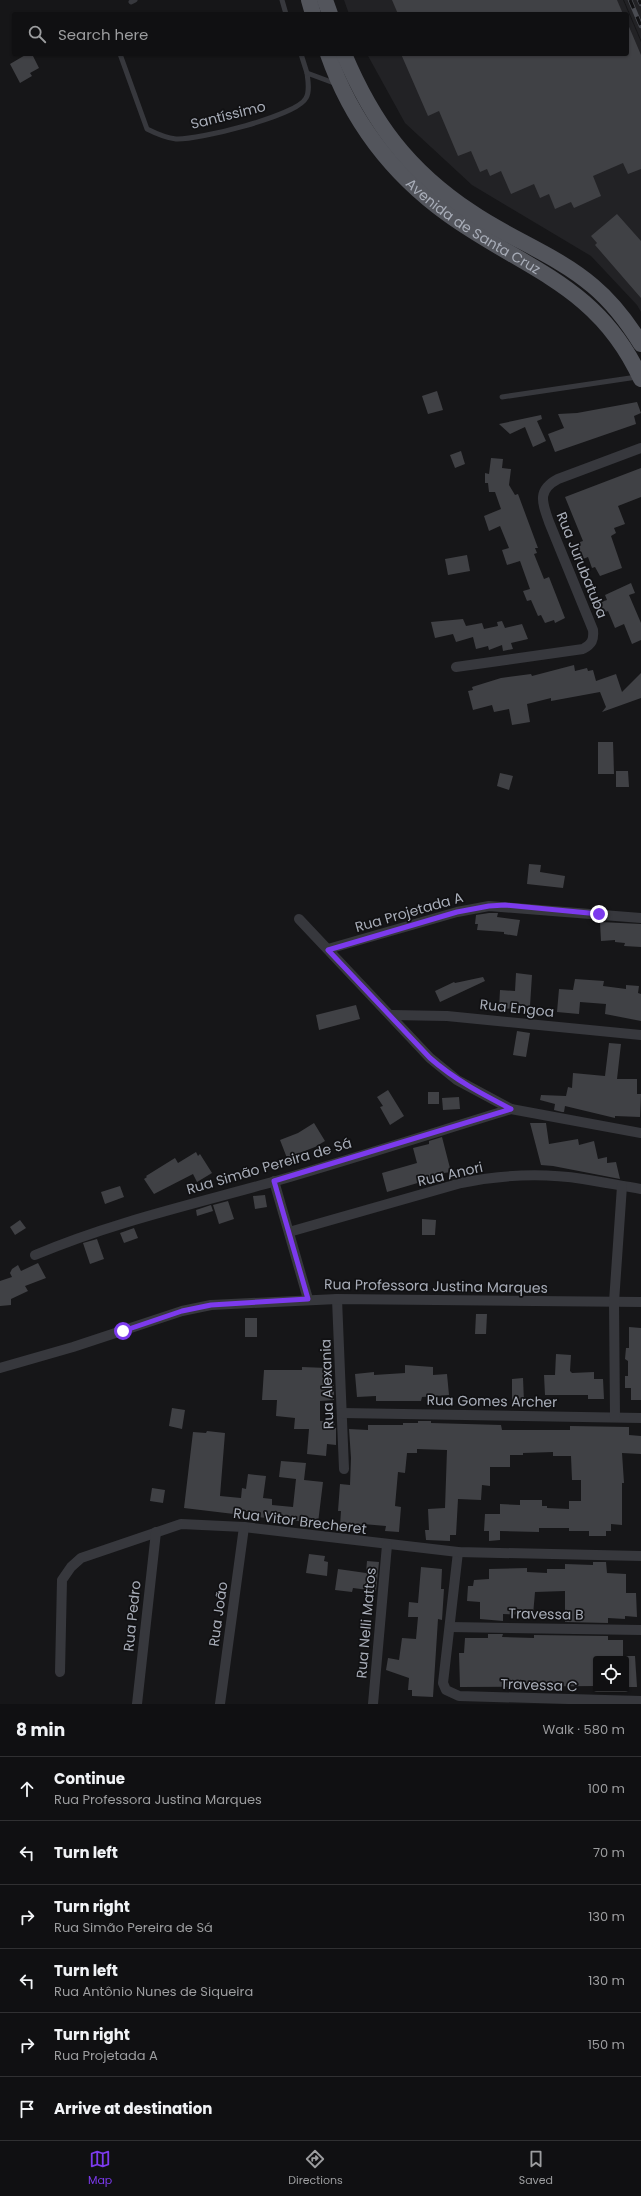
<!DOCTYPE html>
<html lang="en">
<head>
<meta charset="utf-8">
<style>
	:root { --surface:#101012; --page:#1e1e20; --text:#f1f3f6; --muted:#9c9d9f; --line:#303032; --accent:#7c3aed }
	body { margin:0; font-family:Poppins,sans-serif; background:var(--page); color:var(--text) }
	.controls { position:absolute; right:12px; bottom:12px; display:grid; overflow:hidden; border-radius:4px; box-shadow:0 1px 3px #0004 }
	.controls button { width:36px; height:36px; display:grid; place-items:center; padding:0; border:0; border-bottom:1px solid var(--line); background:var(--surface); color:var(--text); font:20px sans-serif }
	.stop { position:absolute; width:12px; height:12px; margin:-9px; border:3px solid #7c3aed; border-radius:50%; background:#fff }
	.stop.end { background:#7c3aed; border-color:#fff; box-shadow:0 1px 4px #0008 }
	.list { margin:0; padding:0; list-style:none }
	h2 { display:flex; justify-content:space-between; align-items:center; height:52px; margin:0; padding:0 16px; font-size:17px }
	h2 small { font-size:13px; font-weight:400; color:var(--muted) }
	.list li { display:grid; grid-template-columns:26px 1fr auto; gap:12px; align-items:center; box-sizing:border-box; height:64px; padding:0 16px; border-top:1px solid var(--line) }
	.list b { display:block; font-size:15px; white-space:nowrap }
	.list p { margin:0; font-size:13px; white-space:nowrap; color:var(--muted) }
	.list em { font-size:13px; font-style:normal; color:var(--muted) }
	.icon { flex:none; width:22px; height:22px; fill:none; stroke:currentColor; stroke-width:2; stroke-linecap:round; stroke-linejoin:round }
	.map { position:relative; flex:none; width:641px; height:1704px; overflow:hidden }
	.search { position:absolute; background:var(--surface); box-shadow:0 1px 3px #0004; left:12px; right:12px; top:12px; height:44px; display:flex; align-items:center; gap:10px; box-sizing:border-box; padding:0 14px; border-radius:4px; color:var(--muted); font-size:15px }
	.sheet { height:436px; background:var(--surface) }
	nav { display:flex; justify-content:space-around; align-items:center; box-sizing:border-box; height:56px; border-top:1px solid var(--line); background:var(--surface); font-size:11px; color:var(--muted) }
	nav a { display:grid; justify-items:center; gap:2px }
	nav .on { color:var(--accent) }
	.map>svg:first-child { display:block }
</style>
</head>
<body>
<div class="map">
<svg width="641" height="1704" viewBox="0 0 641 1704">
	<rect width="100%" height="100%" fill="#161618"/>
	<g fill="#222225">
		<path d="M344,0H623L641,42V312L637,305L591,256L472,185L405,123L367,54H627V14H349Z"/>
		<path d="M624,0H641V40Z"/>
	</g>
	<g fill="#404145">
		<path d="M392,0H617L623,14H398Z"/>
		<path d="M627,22L641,55V169L628,174L623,163L593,176L601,196L574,208L571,202L555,209L549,194L540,198L534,184L511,194L501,171L490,176L487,169L480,172L471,151L458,156L439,111L428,116L401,54H627Z"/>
		<path d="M27,54H32L39,68L30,73L32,76L20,83L10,64Z"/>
		<path d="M617,214L641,241V298L595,245L597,243L591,236Z"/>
		<path d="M437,391L443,410L428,414L422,396Z"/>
		<path d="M637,402L641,413L634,416L636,424L555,452L548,434L564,428L558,414L577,413Z"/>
		<path d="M541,415L542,419L537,421L546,441L533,447L525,427L510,434L499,424Z"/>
		<path d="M461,451L465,464L455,468L450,455Z"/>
		<path d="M491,458L503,459L502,468L511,469L509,485L515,495L518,494L538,548H535L537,553L534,554L544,579L549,577L565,618L555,623L554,620L545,623L541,615L538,616L531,600L527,601L523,591L530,589L520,561L507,565L502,550L509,548L500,526L489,531L484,516L501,509L495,492H489L488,483H485V473L489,474Z"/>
		<path d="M641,468V497L618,506L625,524L614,528L616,533L611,536L622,568L600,576L595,567L592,568L588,557L583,559L577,543L583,541L565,497Z"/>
		<path d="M467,555L470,571L448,575L445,559Z"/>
		<path d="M631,583L635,593L629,595L641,623V640L632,644L624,624L615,628L608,611L599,614L595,604L607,600L605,595Z"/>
		<path d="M463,619L466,626L482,623L484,629L498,626L497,622L502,621L505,628L522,624L528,639L511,643L513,649L503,651L502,645L489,650L488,646L476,649L473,637L456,642L453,634L435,638L431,622Z"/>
		<path d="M574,665L575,671L587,668L588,671L593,670L596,681L616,674L622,692L641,673V698L602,712L606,707L600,692L551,701V698L527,704L530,722L512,725L509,709L494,712L492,705L473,710L468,691L473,690L472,687L501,678L531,674L532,676Z"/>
		<path d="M598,742H613L614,774H598Z"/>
		<path d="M616,771H628L629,787H616Z"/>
		<path d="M500,773L513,776L509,790L497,786Z"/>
		<path d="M529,864L541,865L540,872L565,876L563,888L527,884Z"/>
		<path d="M489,913H498L497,917L520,920L517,936L504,934V932L477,930L478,924H475L476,915Z"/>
		<path d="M600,922L641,924V947L624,946L625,943L615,942V940L601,941Z"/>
		<path d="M516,973L532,975L530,1006L513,1005V1009L499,1008L500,990L515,991Z"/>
		<path d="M483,977L485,981L440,1002L435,991L454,982L455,983Z"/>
		<path d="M575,979L604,981L603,986L626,989V985L639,986L638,993L641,994V1021L605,1014L606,1004L580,1002L579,1014L557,1012L559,989L573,990Z"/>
		<path d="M356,1005L360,1019L319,1030L316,1015Z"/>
		<path d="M517,1031L530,1033L526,1057L513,1055Z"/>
		<path d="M609,1043L621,1044L617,1079H637V1094H641L640,1117L615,1116V1118L565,1106L564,1112H562L554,1110L555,1104L540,1100L541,1095L566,1096L568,1087L572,1088L573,1073L605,1076Z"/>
		<path d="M388,1090L404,1116L390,1125L380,1107L383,1106L377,1097Z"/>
		<rect x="428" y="1092" width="11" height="12"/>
		<path d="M459,1097L460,1109L443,1110L442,1098Z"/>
		<path d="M314,1123L325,1141L315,1147L287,1158L280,1140L298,1133Z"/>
		<path d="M530,1123H546L549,1144L578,1139L579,1145L594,1141L598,1159L607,1157V1163L616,1162L620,1179L553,1166L541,1165Z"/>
		<path d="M442,1137L451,1172L437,1174L438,1177L387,1192L382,1173L417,1163L413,1148L429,1144V1141Z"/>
		<path d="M196,1152L198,1156L200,1154L212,1173L197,1182L193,1174L154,1194L144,1179L147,1177L146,1176L175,1158L178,1163Z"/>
		<path d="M120,1186L124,1197L105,1204L101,1192Z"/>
		<path d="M265,1195L267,1207L255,1209L253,1196Z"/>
		<path d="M228,1201L234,1219L219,1224L213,1205Z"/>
		<path d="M211,1205L213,1211L197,1216L196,1210Z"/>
		<path d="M422,1219L436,1220L435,1235H422Z"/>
		<path d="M20,1220L26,1228L15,1235L10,1227Z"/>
		<path d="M134,1228L138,1238L124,1243L120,1233Z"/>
		<path d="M97,1239L104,1259L90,1264L83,1243Z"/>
		<path d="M38,1263L46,1278L25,1286L28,1291L11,1299V1305L0,1306V1281L12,1277L10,1273L12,1269L18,1265L21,1271Z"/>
		<path d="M476,1314H487L486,1334H475Z"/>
		<rect x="245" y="1318" width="12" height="19"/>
		<path d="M629,1327L641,1328V1400H631V1388H625V1376H628V1361L625,1359L626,1348H629Z"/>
		<path d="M556,1354L571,1355L570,1371L572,1373L594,1372V1379H603L604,1399H588V1395H545L544,1375H555Z"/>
		<path d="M405,1365L433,1367V1375L447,1374L449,1395L422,1397L421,1401H376V1396L357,1397L355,1374L374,1372V1375L405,1373Z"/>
		<path d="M302,1367L327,1368L326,1385H334V1400L320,1401V1421H335L334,1428H336V1445L327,1444L326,1456L307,1454L309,1429H294L295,1418L276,1416L277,1400H262L264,1370H302Z"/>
		<path d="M523,1378L524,1402L512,1403V1379Z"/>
		<path d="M172,1408L185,1410L182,1429L169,1426Z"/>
		<path d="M418,1421H431V1423L501,1425L502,1430H570V1426L629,1427V1435L641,1436V1454L622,1453L624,1483H622V1525L611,1524V1531H606V1536H589V1531H569V1528H539V1532L500,1531V1540L489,1541V1531H484L485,1514H500V1504L520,1505V1500H542V1506H547V1508L569,1509V1501H581V1480H572L571,1456H553V1452L523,1453V1455H510V1467H490V1486L482,1485L481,1500L458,1499L456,1535H450V1541L426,1540L425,1530H429L428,1509L445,1508L447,1450L417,1449V1453H407L405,1473L398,1472L395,1506L401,1507L399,1532L385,1531L386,1526L363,1524V1527L340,1526L341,1511H338L340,1484L350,1485L351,1458L349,1429L368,1430V1425H403V1423H418Z"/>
		<path d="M207,1431L225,1433L220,1496L241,1498L242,1488L246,1489L248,1474L266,1476L263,1498L272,1499V1505L293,1507L296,1479L279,1477L281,1461L306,1463L304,1480L323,1482L318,1523L257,1517V1512L235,1510L234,1514L184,1508L193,1432L206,1433Z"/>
		<path d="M152,1488L165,1490L163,1503L150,1501Z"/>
		<path d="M309,1554L325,1556L324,1561L328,1562L327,1576L306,1573Z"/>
		<path d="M367,1561L379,1562L376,1591L353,1588L352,1592L335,1590L338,1569L366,1573Z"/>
		<path d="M593,1562H606L607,1573L626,1574V1593H636L637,1617L625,1616V1619L608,1618V1623L565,1622V1591L535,1592L533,1615L503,1614V1621L480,1619V1602L467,1601L468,1586H473L474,1580L489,1579V1569L527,1568V1572L547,1573V1569H565V1564L593,1565Z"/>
		<path d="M421,1567L442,1569L441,1589H444L442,1620L438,1619L433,1697L412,1696V1690H408L409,1678L386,1670L388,1658L399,1660L402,1638L416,1639L418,1617H408L409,1602L418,1603Z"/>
		<path d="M488,1634H503L502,1637L534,1638V1635L608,1636V1640H623V1659H596V1686L460,1687L459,1653H464L465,1638H488Z"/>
		<path d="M626,1656H635L637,1687H626Z"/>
	</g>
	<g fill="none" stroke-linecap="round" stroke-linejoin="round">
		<g stroke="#37383d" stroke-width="5">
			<path d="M282,0L286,14"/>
			<path d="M131,2L135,0"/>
			<path d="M120,54L147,129C157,134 166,138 176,139C198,140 297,116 306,98C310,91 308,81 307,73L334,83"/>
			<path d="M301,54L307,73"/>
			<path d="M502,397L637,377"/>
		</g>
		<g stroke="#37383d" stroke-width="10">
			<path d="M456,667L583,649C592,644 594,640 593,630L549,522C542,502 537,490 558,479L641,448"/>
			<path d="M299,919L430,1058L457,1080L511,1109L641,1133"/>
			<path d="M328,949L457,912L489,906L641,918"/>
			<path d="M391,1015L447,1016L641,1035"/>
			<path d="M274,1181L308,1299"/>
			<path d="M289,1232L461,1183C500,1175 544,1173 583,1179C603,1182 622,1186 641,1189"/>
			<path d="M35,1255C113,1222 194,1204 276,1181C355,1158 433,1133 511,1109"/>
			<path d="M337,1299L344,1469"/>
			<path d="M0,1368L73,1347L182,1311L211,1305L337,1299L641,1302"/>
			<path d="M342,1413L641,1418"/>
			<path d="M615,1417L614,1302L622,1186"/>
			<path d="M458,1552L443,1683L446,1690L459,1696L641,1701"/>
			<path d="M450,1627L641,1630"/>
			<path d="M60,1672L62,1580L71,1567L81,1558L181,1524L244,1527L458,1552L641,1556"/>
			<path d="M137,1704L156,1532"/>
			<path d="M220,1704L244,1527"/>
			<path d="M373,1704L387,1545"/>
		</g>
		<g stroke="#53555c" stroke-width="16">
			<path d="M309,0L313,14"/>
			<path d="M325,0L330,14"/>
			<path id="s1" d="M328,54C351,120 392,174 449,215C526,270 598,285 641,379"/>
			<path d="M344,54C373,123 408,170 471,212C510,239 557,255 593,286C612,302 628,323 641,344"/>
		</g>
		<g stroke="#4a4c52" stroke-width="4.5">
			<g id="rail">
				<path d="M630,0L641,26"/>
				<path d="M639,0L641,4"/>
			</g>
		</g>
		<use href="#rail" stroke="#111113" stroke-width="3" stroke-dasharray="9" stroke-linecap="butt"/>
	</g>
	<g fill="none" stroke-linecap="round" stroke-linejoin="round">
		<path stroke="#7c3aed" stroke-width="5" d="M123,1331L182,1311L211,1305L308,1299L274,1181L511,1109C482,1094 455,1080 430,1058L328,950L457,912L489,906L505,905L599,914"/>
	</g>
	<g text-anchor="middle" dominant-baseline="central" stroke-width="3.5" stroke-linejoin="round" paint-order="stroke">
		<g font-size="14" fill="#a8adb8" stroke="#111113">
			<text transform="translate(228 115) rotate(-14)">Santíssimo</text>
			<text stroke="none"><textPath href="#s1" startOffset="231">Avenida de Santa Cruz</textPath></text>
			<text transform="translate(582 565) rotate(68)">Rua Jurubatuba</text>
			<text transform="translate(409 912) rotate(-16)">Rua Projetada A</text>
			<text transform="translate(517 1008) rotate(6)">Rua Engoa</text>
			<text transform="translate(269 1166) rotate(-16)">Rua Simão Pereira de Sá</text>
			<text transform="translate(450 1174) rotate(-13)">Rua Anori</text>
			<text transform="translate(436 1286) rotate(1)">Rua Professora Justina Marques</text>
			<text transform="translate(327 1384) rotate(-92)">Rua Alexania</text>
			<text transform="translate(492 1401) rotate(1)">Rua Gomes Archer</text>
			<text transform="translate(300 1521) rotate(7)">Rua Vitor Brecheret</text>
			<text transform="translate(218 1614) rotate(-82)">Rua João</text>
			<text transform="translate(546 1614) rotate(1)">Travessa B</text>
			<text transform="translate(132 1616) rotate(-84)">Rua Pedro</text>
			<text transform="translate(366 1623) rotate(-85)">Rua Nelli Mattos</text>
			<text transform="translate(539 1685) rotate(2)">Travessa C</text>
		</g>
	</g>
</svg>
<div class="controls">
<button><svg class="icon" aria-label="locate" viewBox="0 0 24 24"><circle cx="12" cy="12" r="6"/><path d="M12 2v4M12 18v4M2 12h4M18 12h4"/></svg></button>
</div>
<div class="stop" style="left:123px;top:1331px"></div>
<div class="stop end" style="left:599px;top:914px"></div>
<div class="search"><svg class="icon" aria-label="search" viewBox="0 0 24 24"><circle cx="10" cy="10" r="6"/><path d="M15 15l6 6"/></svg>Search here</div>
</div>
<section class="sheet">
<h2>8 min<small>Walk · 580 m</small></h2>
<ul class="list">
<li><svg class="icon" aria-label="ahead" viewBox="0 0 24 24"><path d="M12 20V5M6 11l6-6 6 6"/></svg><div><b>Continue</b><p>Rua Professora Justina Marques</p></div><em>100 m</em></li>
<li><svg class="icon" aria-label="left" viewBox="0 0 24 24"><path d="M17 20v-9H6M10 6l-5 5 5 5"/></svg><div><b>Turn left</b></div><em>70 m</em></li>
<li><svg class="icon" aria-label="right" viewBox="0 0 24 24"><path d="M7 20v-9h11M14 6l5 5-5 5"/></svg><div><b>Turn right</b><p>Rua Simão Pereira de Sá</p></div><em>130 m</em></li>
<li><svg class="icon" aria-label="left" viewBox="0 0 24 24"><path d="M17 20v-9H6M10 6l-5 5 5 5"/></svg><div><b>Turn left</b><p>Rua Antônio Nunes de Siqueira</p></div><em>130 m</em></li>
<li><svg class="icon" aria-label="right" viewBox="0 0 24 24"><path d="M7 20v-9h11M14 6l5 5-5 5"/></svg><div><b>Turn right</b><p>Rua Projetada A</p></div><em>150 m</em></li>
<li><svg class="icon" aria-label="arrive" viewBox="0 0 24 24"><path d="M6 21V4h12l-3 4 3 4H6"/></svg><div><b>Arrive at destination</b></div></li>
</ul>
</section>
<nav>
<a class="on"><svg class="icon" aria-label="map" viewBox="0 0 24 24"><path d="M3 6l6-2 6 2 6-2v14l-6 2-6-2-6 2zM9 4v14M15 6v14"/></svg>Map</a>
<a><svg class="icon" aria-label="directions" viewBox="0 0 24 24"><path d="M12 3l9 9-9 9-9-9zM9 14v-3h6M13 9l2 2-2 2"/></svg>Directions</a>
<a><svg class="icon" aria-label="saved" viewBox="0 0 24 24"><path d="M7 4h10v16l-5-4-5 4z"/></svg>Saved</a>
</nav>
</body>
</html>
